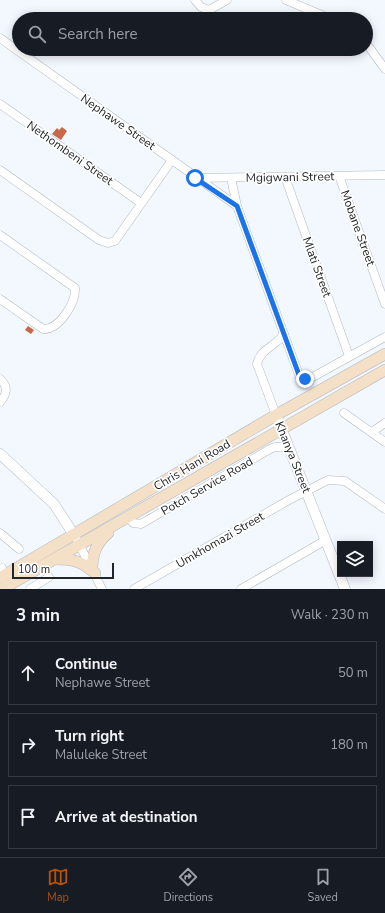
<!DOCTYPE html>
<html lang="en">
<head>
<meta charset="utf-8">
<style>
	:root { --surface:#171b24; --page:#20242c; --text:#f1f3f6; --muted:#9ea1a6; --line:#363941; --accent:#b45309 }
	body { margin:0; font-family:"Nunito Sans",sans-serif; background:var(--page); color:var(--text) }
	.controls { position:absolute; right:12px; bottom:12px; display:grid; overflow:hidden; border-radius:0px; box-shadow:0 2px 10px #0003 }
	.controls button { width:36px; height:36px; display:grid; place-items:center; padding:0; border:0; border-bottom:1px solid var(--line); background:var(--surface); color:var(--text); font:20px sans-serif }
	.scale { position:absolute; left:12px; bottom:10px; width:102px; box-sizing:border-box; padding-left:4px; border:2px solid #222529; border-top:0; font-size:11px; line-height:14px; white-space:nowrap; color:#222529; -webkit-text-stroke:3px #fff; paint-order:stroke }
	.stop { position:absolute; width:12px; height:12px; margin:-9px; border:3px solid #1a73e8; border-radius:50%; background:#fff }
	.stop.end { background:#1a73e8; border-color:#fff; box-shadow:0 1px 4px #0008 }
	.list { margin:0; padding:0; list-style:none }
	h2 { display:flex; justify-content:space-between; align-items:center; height:52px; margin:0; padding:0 16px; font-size:17px }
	h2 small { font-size:13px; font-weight:400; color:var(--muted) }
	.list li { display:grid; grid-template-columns:26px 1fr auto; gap:12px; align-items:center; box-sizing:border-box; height:64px; margin:0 8px 8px; padding:0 8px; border:1px solid var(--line); border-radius:0px }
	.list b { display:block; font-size:15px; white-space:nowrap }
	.list p { margin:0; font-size:13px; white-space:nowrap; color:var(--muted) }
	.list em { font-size:13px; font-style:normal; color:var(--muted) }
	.icon { flex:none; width:22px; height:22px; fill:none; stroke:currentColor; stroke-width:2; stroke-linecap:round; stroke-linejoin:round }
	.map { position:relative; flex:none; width:385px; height:589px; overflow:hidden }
	.search { position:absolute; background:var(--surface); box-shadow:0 2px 10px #0003; left:12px; right:12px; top:12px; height:44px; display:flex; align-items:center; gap:10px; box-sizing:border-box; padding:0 14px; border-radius:22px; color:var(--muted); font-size:15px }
	.sheet { height:268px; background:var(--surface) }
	nav { display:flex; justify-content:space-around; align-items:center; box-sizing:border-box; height:56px; border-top:1px solid var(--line); background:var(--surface); font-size:11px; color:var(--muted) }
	nav a { display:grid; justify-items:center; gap:2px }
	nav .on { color:var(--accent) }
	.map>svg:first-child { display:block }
</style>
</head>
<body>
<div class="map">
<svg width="385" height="589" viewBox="0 0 385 589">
	<rect width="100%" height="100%" fill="#f3f8fe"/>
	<g fill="#c7684b">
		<path d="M62,127L67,131L61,140L52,134L57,128L59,130Z"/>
		<path d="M28,326L34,330L31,334L25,330Z"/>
	</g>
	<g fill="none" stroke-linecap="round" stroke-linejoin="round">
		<g stroke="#b1b9c2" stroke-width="9">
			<g id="minor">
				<path d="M195,0L201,7L209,10L227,0"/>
				<path d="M286,0L331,19"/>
				<path d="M0,38L237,206"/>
				<path d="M366,43L385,69"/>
				<path d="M0,104L141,203"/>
				<path d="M0,170L99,240L108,243L115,241L172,160"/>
				<path d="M339,176L385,304"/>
				<path d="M285,177L349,356"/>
				<path d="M196,178L385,175"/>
				<path d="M231,178L237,206L299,375L305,379L311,378L385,337"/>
				<path d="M0,235L75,288C76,303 59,330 43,329L0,299"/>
				<path d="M0,379C9,387 7,394 0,402"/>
				<path d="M344,413L385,442"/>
				<path d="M276,415L257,364C260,349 276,346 284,334"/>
				<path d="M372,432L385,423"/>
				<path d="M128,517L133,523L141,524L270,449L275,447H289"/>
				<path d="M0,533L19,549"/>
				<path d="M77,540L102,589"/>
				<path d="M0,569L2,568"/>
				<path d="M30,589L49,577"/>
				<path d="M134,589L289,500L328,480L345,481L385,509"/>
				<path d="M241,589L326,540"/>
			</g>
		</g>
		<g stroke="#b1b9c2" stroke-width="11">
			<g id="tertiary">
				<path d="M276,415L345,589"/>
				<path d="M0,454L54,504L74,535"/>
			</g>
		</g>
		<g stroke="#b1b9c2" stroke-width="12">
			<g id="secondary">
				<path d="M55,559C73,559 81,561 95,573"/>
				<path d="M92,567C93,551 97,543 108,533"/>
				<path d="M0,578L276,415L385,354"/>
				<path d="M2,589L385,370"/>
			</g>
		</g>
		<use href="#minor" stroke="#fff" stroke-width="8"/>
		<use href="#tertiary" stroke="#fff" stroke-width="10"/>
		<use href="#secondary" stroke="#f4dfc7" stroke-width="11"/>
	</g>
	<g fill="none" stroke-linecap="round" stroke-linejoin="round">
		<path stroke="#1a73e8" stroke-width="5" d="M195,178L237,206L299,375L305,379"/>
	</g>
	<g text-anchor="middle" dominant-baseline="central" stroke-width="3.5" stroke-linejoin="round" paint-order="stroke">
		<g font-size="12" fill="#222529" stroke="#fff">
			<text transform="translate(118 122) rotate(35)">Nephawe Street</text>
			<text transform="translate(70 153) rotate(35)">Nethombeni Street</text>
			<text transform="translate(290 177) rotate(-1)">Mgigwani Street</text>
			<text transform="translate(358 228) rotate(70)">Mobane Street</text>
			<text transform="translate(317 267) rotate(70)">Mlati Street</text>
			<text transform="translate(293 457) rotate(68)">Khanya Street</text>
			<text transform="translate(192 465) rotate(-31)">Chris Hani Road</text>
			<text transform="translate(207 486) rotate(-30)">Potch Service Road</text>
			<text transform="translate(220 540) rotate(-30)">Umkhomazi Street</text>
		</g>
	</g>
</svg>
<div class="controls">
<button><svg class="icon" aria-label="layers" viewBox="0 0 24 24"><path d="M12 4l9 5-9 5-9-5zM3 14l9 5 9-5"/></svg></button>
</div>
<div class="scale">100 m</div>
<div class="stop" style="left:195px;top:178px"></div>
<div class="stop end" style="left:305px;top:379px"></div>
<div class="search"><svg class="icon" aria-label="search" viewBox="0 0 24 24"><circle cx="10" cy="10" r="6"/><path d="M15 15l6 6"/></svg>Search here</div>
</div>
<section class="sheet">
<h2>3 min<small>Walk · 230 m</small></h2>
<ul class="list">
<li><svg class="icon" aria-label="ahead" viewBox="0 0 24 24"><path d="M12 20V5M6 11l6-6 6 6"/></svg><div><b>Continue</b><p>Nephawe Street</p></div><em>50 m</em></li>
<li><svg class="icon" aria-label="right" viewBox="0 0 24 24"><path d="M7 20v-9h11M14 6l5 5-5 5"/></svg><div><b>Turn right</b><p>Maluleke Street</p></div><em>180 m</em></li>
<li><svg class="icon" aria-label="arrive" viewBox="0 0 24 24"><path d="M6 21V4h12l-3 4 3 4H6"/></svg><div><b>Arrive at destination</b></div></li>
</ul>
</section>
<nav>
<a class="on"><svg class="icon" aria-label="map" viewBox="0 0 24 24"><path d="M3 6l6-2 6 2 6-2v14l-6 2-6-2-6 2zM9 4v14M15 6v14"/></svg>Map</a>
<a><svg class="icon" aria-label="directions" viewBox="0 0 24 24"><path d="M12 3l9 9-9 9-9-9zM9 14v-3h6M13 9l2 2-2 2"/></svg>Directions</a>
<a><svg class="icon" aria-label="saved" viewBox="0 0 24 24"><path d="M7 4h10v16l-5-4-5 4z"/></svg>Saved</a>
</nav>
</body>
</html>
